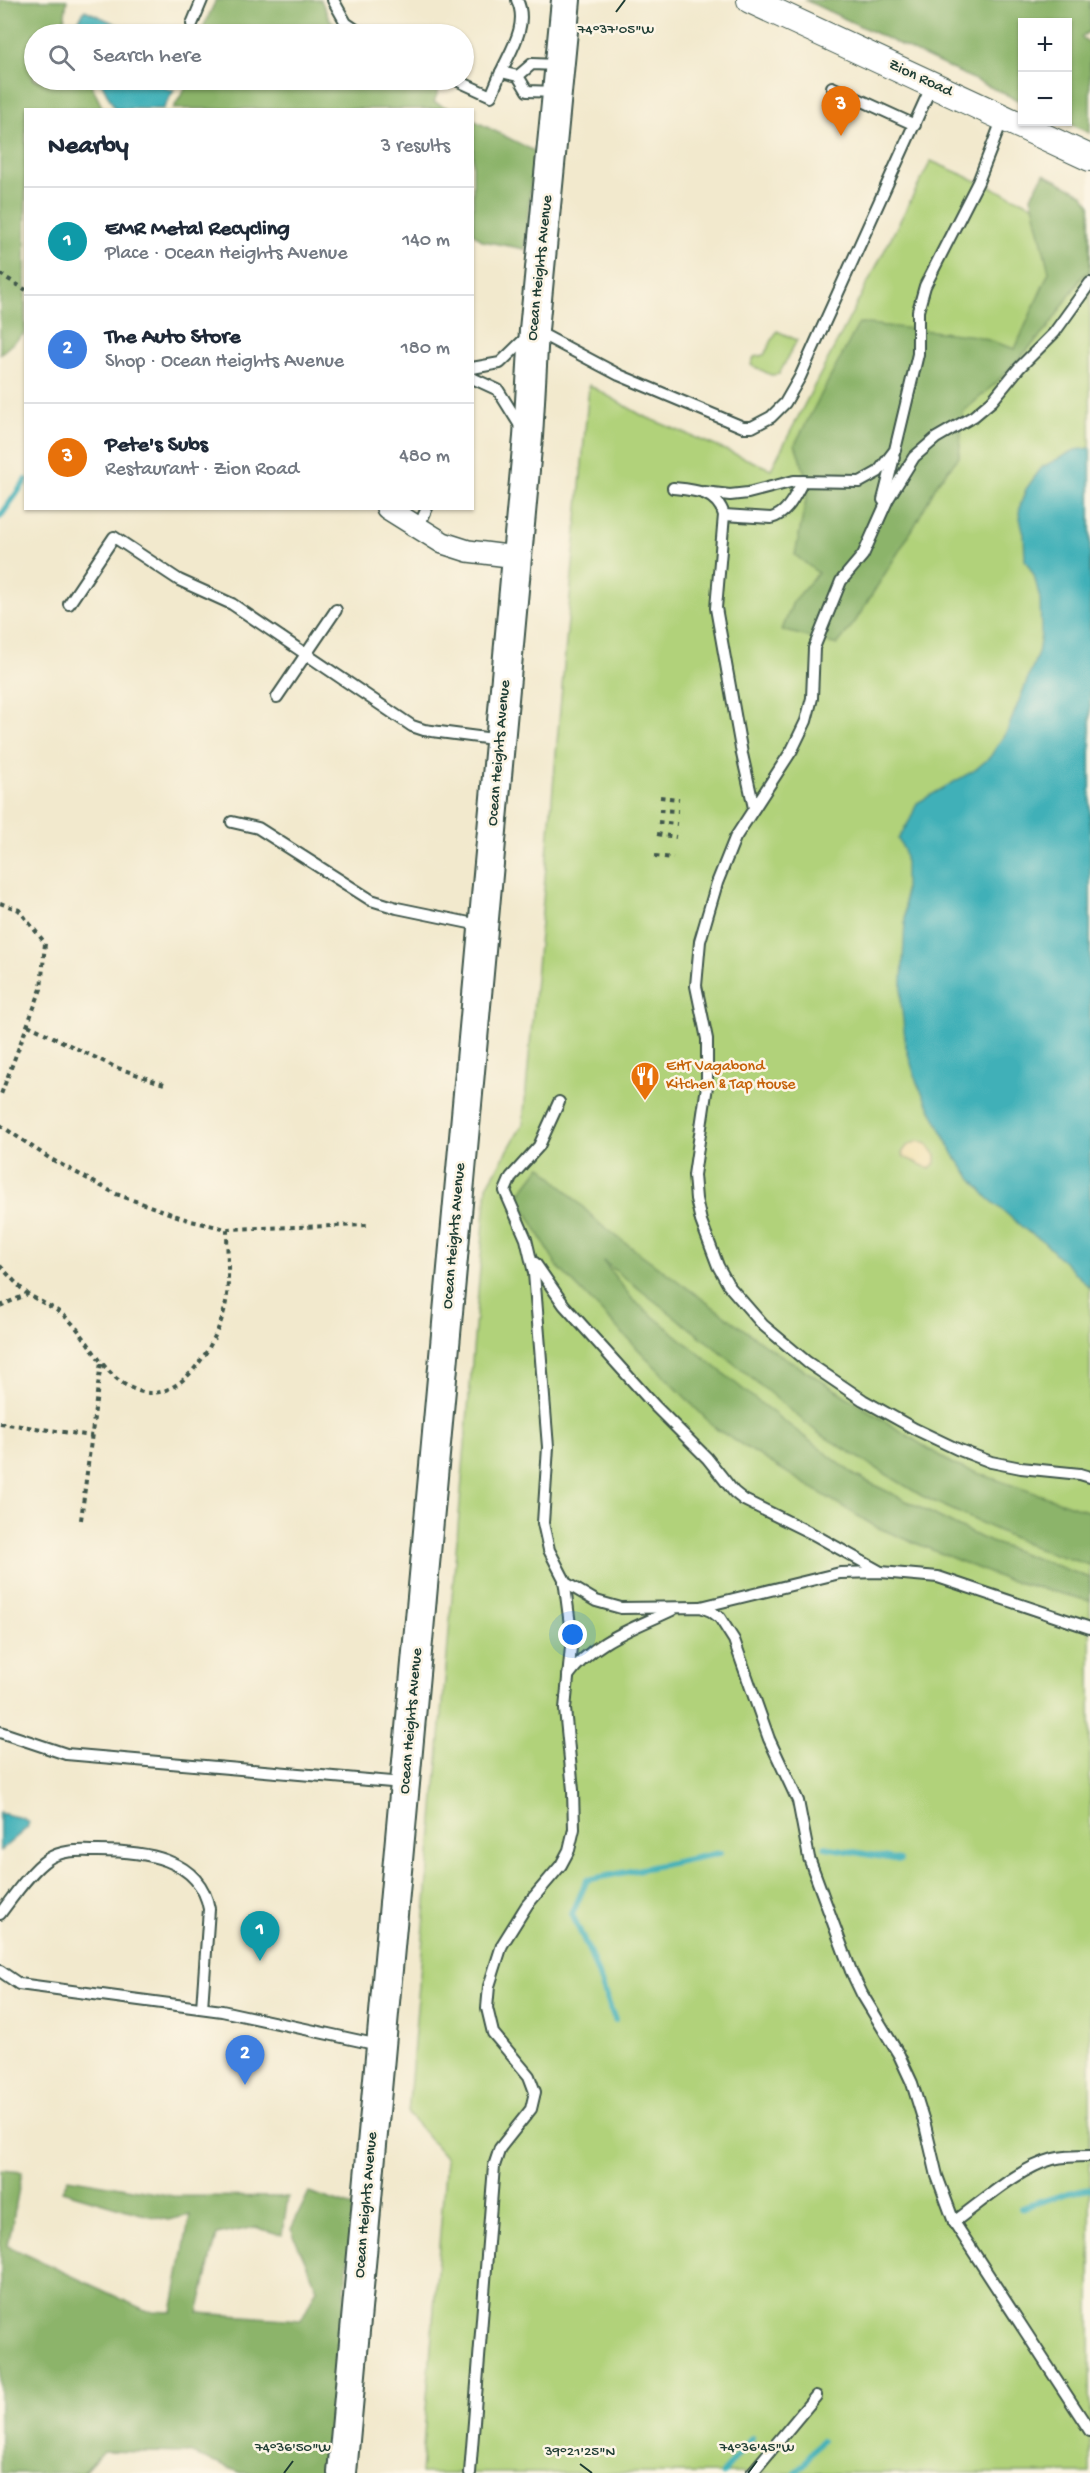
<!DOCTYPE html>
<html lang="en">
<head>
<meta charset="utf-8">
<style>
	:root { --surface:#fff; --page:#f2f2f3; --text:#1f2937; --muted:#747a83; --line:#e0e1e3; --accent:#0b8043 }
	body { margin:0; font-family:"Gochi Hand",sans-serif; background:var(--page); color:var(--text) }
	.controls { position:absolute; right:18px; top:18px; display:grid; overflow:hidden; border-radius:0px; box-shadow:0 2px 4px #0004 }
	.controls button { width:54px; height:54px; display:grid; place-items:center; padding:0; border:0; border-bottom:2px solid var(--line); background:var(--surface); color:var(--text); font:30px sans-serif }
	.you { position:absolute; left:573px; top:1635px; width:21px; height:21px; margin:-15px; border:4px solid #fff; border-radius:50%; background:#1a73e8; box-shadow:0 0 0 9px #1a73e833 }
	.badge { display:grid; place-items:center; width:39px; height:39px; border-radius:50%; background:var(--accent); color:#fff; font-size:20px; font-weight:700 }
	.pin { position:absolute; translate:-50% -50px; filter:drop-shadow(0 2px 3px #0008) }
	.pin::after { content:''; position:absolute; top:32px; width:21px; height:18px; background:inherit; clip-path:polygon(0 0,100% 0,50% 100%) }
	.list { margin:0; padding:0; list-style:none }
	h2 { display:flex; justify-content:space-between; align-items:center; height:78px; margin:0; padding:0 24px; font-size:26px }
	h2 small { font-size:20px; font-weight:400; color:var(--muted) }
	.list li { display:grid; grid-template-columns:39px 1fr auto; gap:18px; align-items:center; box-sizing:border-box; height:108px; padding:0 24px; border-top:2px solid var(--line) }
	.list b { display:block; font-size:22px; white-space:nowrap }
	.list p { margin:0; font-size:20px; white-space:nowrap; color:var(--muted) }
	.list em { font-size:20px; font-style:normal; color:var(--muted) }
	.icon { flex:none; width:33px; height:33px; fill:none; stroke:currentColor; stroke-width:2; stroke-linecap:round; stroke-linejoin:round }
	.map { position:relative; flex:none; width:1090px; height:2473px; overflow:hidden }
	.search { position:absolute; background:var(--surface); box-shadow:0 2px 4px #0004; left:24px; top:24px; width:450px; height:66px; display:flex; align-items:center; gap:15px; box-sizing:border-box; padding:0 21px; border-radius:33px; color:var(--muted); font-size:22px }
	.panel { position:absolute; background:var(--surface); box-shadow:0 2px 4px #0004; left:24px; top:108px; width:450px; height:402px; border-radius:0px }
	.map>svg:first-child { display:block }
</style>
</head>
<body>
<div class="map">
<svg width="1090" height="2473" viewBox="0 0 1090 2473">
	<rect width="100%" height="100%" fill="#fcf5e5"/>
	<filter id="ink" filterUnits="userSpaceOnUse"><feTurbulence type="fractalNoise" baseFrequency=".0167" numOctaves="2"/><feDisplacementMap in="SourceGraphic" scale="12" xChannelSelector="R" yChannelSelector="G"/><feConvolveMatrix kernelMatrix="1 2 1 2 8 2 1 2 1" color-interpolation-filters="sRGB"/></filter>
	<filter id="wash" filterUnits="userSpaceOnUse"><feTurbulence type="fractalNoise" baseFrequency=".008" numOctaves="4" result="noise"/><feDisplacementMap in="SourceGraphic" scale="24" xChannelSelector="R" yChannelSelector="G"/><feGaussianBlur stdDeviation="1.35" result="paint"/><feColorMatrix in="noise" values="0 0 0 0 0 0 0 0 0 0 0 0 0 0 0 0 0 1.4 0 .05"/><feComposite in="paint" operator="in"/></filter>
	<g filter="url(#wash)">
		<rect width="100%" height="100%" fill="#f2e9cd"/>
		<g fill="#b1d27a" stroke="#688857" stroke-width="1.5">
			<path d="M931,161L1078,225L1090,203V2473H421L446,2158L408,2114L487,1186L523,1124L589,385L643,416L771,469Z"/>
			<path d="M777,331L797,340L779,374L771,375L751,365L754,357L764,355Z"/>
		</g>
		<g fill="#8cb46a" stroke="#56784f" stroke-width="1.5">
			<path d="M0,0H67L63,29L66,34H34V80H89L103,109L26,110L25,333L0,354Z"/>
			<path d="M216,0H321L329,18L344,34H200Z"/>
			<path d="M805,0H1090V31L1081,37L1090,43V133L1065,122H1068V22H1022V102Z"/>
			<path d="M190,80H429L441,85L434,102L450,109H173Z"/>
			<path d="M473,120L534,151L525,249L483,241L473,233Z"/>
			<path d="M1044,174L1083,194L1090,204V270L1082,277L1047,329L996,383L963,412L959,457L938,482L914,527L855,622L837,645L782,630L793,602L818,573L795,555L809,485L795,444L859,323L976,336L1015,349L1049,272L1031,196Z"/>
			<path d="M541,1166L601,1225L768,1347L954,1465L1090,1512V1565L1038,1549L922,1496L818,1433L714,1347L603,1261L633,1300L755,1399L856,1476L983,1539L1090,1578V1601L1004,1579L876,1527L716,1429L557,1266L518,1196Z"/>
			<path d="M0,2170L22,2172L8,2246L147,2311L172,2312L190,2215L168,2220L137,2213L62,2191L68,2178L173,2196L288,2197L282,2235L255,2227L217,2235L198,2313L301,2320L317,2288L291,2229L309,2192L353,2207L328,2473H242L189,2453L103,2451L83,2473H0Z"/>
		</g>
		<path fill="#eeda9e" stroke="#868c69" stroke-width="1.5" d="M918,1141L927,1144L936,1155V1162L930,1169L904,1157L902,1153L907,1146Z"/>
		<g fill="#3fb0b8" stroke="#2f7676" stroke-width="1.5">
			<path d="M85,10L138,34H78L74,27Z"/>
			<path d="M100,80H168L164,88L174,90L163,109H115Z"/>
			<path d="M1090,448V1288L1043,1241L1028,1232L988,1198L970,1177L954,1155L917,1083L906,1047L901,1002L905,921V859L904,850L898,839L910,820L917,803L975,770L990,757L1007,731L1038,653L1041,634L1040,599L1034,575L1025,560L1024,534L1019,514L1020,506L1026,489L1042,467L1075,450Z"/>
			<path d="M0,1813L22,1818L29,1822L27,1828L0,1851Z"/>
		</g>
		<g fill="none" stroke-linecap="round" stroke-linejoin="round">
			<g stroke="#3fb0b8" stroke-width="6">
				<path d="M0,517L26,480"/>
				<path d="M825,1847L900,1860"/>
				<path d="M615,2020L590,1953L572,1914L587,1880L720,1853"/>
				<path d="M1021,2208L1068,2193L1090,2189"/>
				<path d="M723,2473L752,2438"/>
				<path d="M796,2473L821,2441"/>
			</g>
		</g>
	</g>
	<g filter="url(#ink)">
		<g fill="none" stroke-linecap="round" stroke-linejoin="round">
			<g stroke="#3f574b" stroke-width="14">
				<g id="service">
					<path d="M333,0L346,23L362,34"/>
					<path d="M517,0C529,24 511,50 501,72L518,76"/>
					<path d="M192,24L202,0"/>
					<path d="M456,80L491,96L501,72"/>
					<path d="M832,87L915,125"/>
					<path d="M556,92L527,91L518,76L532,64L557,65"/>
					<path d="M1090,283L1054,333L1019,368L992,401L974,416L936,438L914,457L888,499L863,555L841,581L814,648L812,698L806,721L792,750L735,838L717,883L700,941L696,986L707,1039V1086L694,1175L696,1199L701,1221L718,1266L729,1286L763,1325L807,1362L863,1400L915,1429L957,1449L991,1462L1021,1468L1080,1474L1090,1477"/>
					<path d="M472,368L500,363L534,330L619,375L743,427H752L771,417L785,403L800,377L932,85"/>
					<path d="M472,378L498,390L521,427"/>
					<path d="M673,488C694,490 717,491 724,515L716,608L742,754L754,808"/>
					<path d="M704,492L730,495L748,493L794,481L860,482L878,472L895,450L918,354V311L925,286L978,182L1003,118"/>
					<path d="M883,500L894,457"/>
					<path d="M724,515L771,518C788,514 795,495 803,481"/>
					<path d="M418,528L427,508"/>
					<path d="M69,604L114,537L179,580L232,604L412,726L424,730L501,740"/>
					<path d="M277,697L336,610"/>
					<path d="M232,822L258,828L371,900L397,908L484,926"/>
					<path d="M535,1263L564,1305L655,1406L707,1458L734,1492L744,1500L813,1534L881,1572"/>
					<path d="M564,1582L596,1601L621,1608L701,1607L711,1611L720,1618L734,1640L769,1739L798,1801L809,1858L851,1971L862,1994L899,2055L912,2083L925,2125L937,2176L954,2222"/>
					<path d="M701,1607L840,1573L881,1572L938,1577L1090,1628"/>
					<path d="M568,1676C593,1641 635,1628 672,1610"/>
					<path d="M0,1732L66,1754L403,1783"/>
					<path d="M0,1914C12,1898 32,1869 48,1859C63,1849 81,1851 98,1851C142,1851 200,1857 209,1909L202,2008"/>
					<path d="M0,1971L19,1984L222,2011L379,2045"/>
					<path d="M1090,2156C1078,2156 1065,2156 1053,2159C1019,2168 983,2201 954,2222L1090,2431"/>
					<path d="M470,2473L494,2166L500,2148L531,2109L535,2092L529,2076L493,2033L487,2008L489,1986L502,1945L527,1905L561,1865L569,1850L574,1829L573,1790L565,1709L571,1647L570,1625L564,1579L549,1550L543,1523L548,1447L534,1273L526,1239L505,1191L511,1177L539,1146L559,1102"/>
					<path d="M752,2473L816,2396"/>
				</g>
			</g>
			<g stroke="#3f574b" stroke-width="24">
				<path id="minor" d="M387,508L443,543L468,551L517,557"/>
			</g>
			<g stroke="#3f574b" stroke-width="28">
				<path id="tertiary" d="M750,0L1090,158"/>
			</g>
			<g stroke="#3f574b" stroke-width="32">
				<path id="secondary" d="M342,2473L517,557L528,437L534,330L566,0"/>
			</g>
			<g stroke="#3f574b" stroke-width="4" stroke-dasharray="4.5 4.5" stroke-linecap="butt">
				<path d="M0,274L26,290"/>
				<path d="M660,797L679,799"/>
				<path d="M659,810L678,811"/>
				<path d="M658,822L677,824"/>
				<path d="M657,834L676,837"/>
				<path d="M655,856L673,858"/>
				<path d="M0,903L19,910L45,943L41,989L0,1097"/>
				<path d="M28,1025L115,1067L167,1085"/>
				<path d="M0,1125L49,1158L116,1194L191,1221L227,1229L370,1225"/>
				<path d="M0,1266C9,1275 19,1287 29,1295C44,1304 59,1309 71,1322C93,1345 104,1378 136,1390C182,1408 220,1339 226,1302C230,1279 227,1253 227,1229"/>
				<path d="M0,1306L28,1294"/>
				<path d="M0,1423L92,1436"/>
				<path d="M81,1520L101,1362"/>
			</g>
			<use href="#service" stroke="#fff" stroke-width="10"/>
			<use href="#minor" stroke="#fff" stroke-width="21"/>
			<use href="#tertiary" stroke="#fff" stroke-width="26"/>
			<use href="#secondary" stroke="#fff" stroke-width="28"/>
		</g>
	</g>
	<path fill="none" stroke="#1f3d34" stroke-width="2" d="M616,12L625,0M580,2464L592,2473M284,2473L293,2461M748,2473L757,2461"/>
	<defs>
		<g id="restaurant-pin" transform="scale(1.5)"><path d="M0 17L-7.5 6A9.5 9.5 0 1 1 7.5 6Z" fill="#e8710a" stroke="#fcf5e5"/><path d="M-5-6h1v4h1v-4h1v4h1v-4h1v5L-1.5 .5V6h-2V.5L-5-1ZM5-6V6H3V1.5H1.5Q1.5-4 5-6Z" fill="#fff"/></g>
	</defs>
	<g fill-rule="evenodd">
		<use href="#restaurant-pin" x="645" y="1076"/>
	</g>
	<g text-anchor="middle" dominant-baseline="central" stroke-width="5" stroke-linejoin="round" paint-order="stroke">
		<g font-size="16" fill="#1f3d34" stroke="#fcf5e5">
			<text transform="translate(920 79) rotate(25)">Zion Road</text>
			<text transform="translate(541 268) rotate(-84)">Ocean Heights Avenue</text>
			<text transform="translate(500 753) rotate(-85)">Ocean Heights Avenue</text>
			<text transform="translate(455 1236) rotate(-85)">Ocean Heights Avenue</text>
			<text transform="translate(412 1721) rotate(-85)">Ocean Heights Avenue</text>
			<text transform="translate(367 2205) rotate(-85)">Ocean Heights Avenue</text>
		</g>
		<g font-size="16" fill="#c56008" stroke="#fcf5e5" text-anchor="start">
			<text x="666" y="1067">EHT Vagabond<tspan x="666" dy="18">Kitchen &amp; Tap House</tspan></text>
		</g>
	</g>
	<g font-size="15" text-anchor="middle" fill="#1f3d34" stroke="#fcf5e5" stroke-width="5" stroke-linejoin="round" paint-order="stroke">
		<text x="616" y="33">74°37'05"W</text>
		<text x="293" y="2451">74°36'50"W</text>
		<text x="757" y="2451">74°36'45"W</text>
		<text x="580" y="2455">39°21'25"N</text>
	</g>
</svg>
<div class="controls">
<button>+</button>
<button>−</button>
</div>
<div class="you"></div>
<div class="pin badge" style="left:260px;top:1961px;background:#0f9aa8">1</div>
<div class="pin badge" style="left:245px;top:2085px;background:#3f7fe0">2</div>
<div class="pin badge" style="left:841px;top:136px;background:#e8710a">3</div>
<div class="search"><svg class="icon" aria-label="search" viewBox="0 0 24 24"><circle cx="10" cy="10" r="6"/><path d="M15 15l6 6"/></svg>Search here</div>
<section class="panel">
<h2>Nearby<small>3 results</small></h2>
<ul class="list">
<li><span class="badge" style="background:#0f9aa8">1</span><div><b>EMR Metal Recycling</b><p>Place · Ocean Heights Avenue</p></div><em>140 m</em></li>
<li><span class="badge" style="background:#3f7fe0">2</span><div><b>The Auto Store</b><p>Shop · Ocean Heights Avenue</p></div><em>180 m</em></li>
<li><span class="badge" style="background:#e8710a">3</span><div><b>Pete's Subs</b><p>Restaurant · Zion Road</p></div><em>480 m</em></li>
</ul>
</section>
</div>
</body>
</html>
